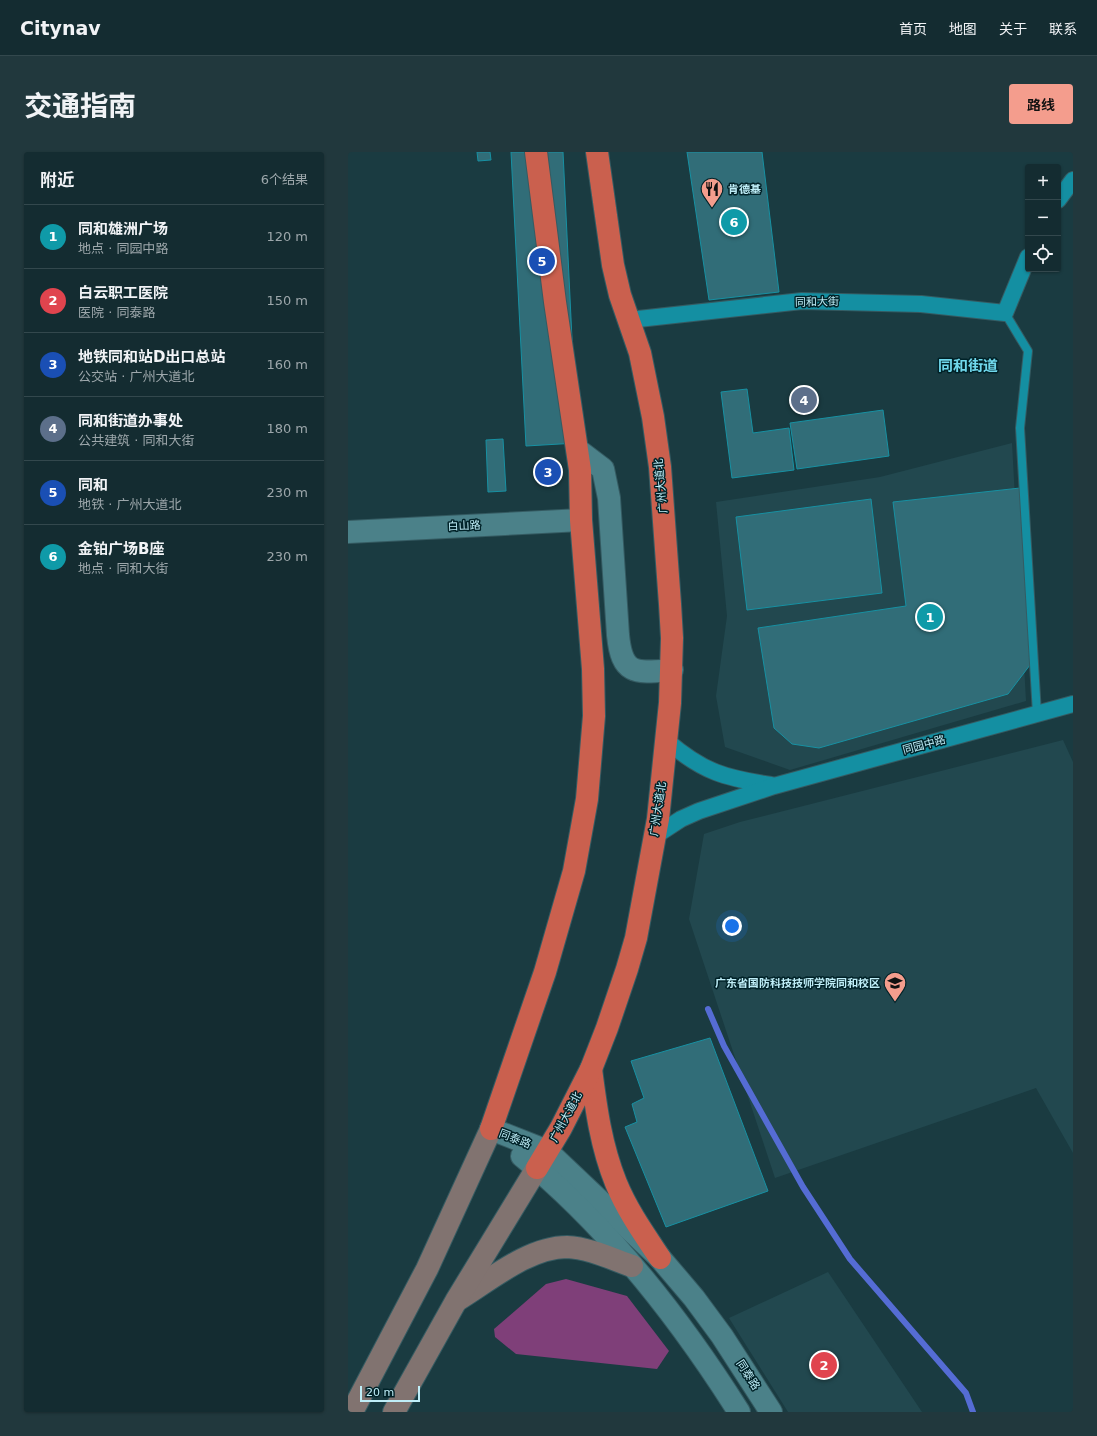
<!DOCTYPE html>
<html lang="zh">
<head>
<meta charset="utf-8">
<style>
	:root { --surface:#142c31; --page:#21383d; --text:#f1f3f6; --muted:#9da7ab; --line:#33484d; --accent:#f49d8d }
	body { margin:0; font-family:"DejaVu Sans","Noto Sans SC",sans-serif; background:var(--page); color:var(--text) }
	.controls { position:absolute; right:12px; top:12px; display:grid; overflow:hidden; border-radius:4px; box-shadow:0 1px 3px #0004 }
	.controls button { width:36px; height:36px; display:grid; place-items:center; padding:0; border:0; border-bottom:1px solid var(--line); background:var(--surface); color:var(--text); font:20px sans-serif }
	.scale { position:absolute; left:12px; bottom:10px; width:60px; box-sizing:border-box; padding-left:4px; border:2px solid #bfeef8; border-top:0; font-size:11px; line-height:14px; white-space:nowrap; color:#bfeef8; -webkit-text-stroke:3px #002228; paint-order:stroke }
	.you { position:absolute; left:384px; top:774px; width:14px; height:14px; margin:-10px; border:3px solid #fff; border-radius:50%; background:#1a73e8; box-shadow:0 0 0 6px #1a73e833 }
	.badge { display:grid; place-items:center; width:26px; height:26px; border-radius:50%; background:var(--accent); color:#fff; font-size:13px; font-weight:700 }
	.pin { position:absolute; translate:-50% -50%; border:2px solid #fff; box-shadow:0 1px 4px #0006 }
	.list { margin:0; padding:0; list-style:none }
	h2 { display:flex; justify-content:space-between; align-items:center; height:52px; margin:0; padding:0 16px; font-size:17px }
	h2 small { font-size:13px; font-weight:400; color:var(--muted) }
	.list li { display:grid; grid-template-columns:26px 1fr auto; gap:12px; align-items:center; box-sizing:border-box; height:64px; padding:0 16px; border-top:1px solid var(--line) }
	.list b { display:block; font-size:15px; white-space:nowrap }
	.list p { margin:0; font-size:13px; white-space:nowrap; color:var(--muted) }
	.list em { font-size:13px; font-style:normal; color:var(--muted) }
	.icon { flex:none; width:22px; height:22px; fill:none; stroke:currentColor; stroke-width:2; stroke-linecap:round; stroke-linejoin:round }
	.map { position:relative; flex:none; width:725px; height:1260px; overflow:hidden; border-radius:4px }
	header { display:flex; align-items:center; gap:24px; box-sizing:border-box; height:56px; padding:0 20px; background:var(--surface); border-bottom:1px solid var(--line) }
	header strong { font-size:19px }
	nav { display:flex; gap:22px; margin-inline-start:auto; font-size:14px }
	.intro { display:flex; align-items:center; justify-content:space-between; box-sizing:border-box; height:96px; padding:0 24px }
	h1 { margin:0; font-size:28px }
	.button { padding:10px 18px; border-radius:4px; background:var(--accent); color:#111; font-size:14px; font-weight:700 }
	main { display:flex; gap:24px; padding:0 24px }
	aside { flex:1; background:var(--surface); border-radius:4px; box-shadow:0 1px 3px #0004 }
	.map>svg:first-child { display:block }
</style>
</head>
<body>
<header>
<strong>Citynav</strong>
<nav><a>首页</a><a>地图</a><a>关于</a><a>联系</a></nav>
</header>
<div class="intro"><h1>交通指南</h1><a class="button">路线</a></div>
<main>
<aside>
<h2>附近<small>6个结果</small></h2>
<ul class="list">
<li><span class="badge" style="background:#0f9aa8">1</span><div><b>同和雄洲广场</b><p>地点 · 同园中路</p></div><em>120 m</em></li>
<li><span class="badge" style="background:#e0444e">2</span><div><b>白云职工医院</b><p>医院 · 同泰路</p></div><em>150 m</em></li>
<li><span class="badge" style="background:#1a4fb4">3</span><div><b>地铁同和站D出口总站</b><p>公交站 · 广州大道北</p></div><em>160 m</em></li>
<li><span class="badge" style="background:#5c6f8a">4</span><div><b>同和街道办事处</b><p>公共建筑 · 同和大街</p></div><em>180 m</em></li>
<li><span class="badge" style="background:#1a4fb4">5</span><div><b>同和</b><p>地铁 · 广州大道北</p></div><em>230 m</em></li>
<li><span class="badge" style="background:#0f9aa8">6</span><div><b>金铂广场B座</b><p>地点 · 同和大街</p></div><em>230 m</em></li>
</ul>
</aside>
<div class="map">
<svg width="725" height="1260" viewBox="0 0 725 1260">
	<rect width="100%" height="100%" fill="#1a3b41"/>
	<g fill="#22484f">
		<path d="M664,291L678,549L442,618L377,595L368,544L379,464L368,350L532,325Z"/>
		<path d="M715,588L725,610V1001L688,936L427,1026L341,767L356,682L392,670Z"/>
		<path d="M480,1120L574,1260H440L381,1166Z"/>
	</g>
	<path fill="#7f3f79" d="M218,1127L279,1144L321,1199L309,1217L168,1202L147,1185L146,1177L198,1132Z"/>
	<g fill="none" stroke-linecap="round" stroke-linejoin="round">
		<path stroke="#556cd4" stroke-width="6" d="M360,857L376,894L455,1035L502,1107L618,1241L625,1260"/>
	</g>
	<g fill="#316d78" stroke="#1791a3">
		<path d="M129,0H142L143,8L130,9Z"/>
		<path d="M163,0H215L229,291L178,294Z"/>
		<path d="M339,0H414L431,140L361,148Z"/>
		<path d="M399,237L405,281L441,276L446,318L384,326L373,240Z"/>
		<path d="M535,258L541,304L449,317L442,271Z"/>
		<path d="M155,287L158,339L140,340L138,288Z"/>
		<path d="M672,336L682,513L660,542L471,596L444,592L426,576L410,476L558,454L545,350Z"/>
		<path d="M523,347L534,441L399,458L388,365Z"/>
		<path d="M362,886L420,1039L318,1075L277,975L289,970L284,952L296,946L283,909Z"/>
	</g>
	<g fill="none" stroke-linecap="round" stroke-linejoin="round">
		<g stroke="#355b62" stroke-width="10">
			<path id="lane" d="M657,161L680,199L672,276L689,562"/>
		</g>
		<g stroke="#355b62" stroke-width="18">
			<g id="street">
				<path d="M710,48L725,28"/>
				<path d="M281,168L454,149L573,152L657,161L680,105"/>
				<path d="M319,589C355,620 377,626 423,633"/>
				<path d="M307,684L333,667L351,659L426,634L725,552"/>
			</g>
		</g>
		<g stroke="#355b62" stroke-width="24">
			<g id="secondary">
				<path d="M230,298L255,317L261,346L270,483C274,524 288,521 324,518"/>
				<path d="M0,380L233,368"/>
				<path d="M143,977L199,999L312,1106L346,1146L374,1184L423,1260"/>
				<path d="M174,1004C261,1075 331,1165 391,1260"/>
			</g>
		</g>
		<g stroke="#355b62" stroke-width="24">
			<g id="primary">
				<path d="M111,1147C142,1128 181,1095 219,1095C241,1096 264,1107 284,1114"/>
				<path d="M4,1260L79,1117L143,977"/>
				<path d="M46,1260L108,1149L189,1016"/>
			</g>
		</g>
		<g stroke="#355b62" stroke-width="24">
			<g id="highway">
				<path d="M243,917C248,956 253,994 268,1031C279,1058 296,1082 312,1106"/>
				<path d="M143,977L197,820L226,719L239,647L246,564L245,517L233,368L232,318L207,150L188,0"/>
				<path d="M189,1016L213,976L243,917L259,876L279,817L288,786L310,667L322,551L324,486L322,452L312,315L305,265L292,201L272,143L265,113L249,0"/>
			</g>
		</g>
		<use href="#lane" stroke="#148fa2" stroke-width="8"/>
		<use href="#street" stroke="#148fa2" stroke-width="16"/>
		<use href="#secondary" stroke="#4b8189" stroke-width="22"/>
		<use href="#primary" stroke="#817370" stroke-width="22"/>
		<use href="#highway" stroke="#ca604e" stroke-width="22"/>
	</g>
	<defs>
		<g id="restaurant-pin" transform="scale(1.15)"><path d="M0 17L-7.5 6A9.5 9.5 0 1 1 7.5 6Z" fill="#f49d8d" stroke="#002228"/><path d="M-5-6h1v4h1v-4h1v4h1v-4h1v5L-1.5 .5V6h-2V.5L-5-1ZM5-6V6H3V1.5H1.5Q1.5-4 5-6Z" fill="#111"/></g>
		<g id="school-pin" transform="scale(1.15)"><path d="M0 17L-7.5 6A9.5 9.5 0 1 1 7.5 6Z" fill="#f49d8d" stroke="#002228"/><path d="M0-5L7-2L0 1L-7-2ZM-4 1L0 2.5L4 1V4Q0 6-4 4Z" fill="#111"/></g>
	</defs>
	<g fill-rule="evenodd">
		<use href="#restaurant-pin" x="364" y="37"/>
		<use href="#school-pin" x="547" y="831"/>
	</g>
	<g text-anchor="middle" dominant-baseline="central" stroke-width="3" stroke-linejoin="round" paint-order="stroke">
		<g font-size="11" font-weight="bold" fill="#bfeef8" stroke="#002228" text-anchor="start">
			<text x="380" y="37">肯德基</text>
			<text x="532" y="831" text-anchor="end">广东省国防科技技师学院同和校区</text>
		</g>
		<g font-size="11" fill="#bfeef8" stroke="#002228">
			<text transform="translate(469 150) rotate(-1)">同和大街</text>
			<text transform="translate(313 334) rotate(-95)">广州大道北</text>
			<text transform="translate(116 374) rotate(-3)">白山路</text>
			<text transform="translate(576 593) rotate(-15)">同园中路</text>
			<text transform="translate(310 657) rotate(-81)">广州大道北</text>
			<text transform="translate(218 965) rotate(-62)">广州大道北</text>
			<text transform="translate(167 987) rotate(21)">同泰路</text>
			<text transform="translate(400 1223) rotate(57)">同泰路</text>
		</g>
		<g font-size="15" font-weight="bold" fill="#70d8ec" stroke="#002228">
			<text x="620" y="214">同和街道</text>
		</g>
	</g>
</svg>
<div class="controls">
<button>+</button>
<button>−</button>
<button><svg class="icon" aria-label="locate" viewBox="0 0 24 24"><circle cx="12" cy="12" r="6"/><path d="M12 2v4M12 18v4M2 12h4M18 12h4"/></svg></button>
</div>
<div class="scale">20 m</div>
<div class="you"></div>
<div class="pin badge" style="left:582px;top:465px;background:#0f9aa8">1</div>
<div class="pin badge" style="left:476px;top:1213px;background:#e0444e">2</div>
<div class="pin badge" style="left:200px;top:320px;background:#1a4fb4">3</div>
<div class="pin badge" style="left:456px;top:248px;background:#5c6f8a">4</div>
<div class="pin badge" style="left:194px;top:109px;background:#1a4fb4">5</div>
<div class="pin badge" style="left:386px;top:70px;background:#0f9aa8">6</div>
</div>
</main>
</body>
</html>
